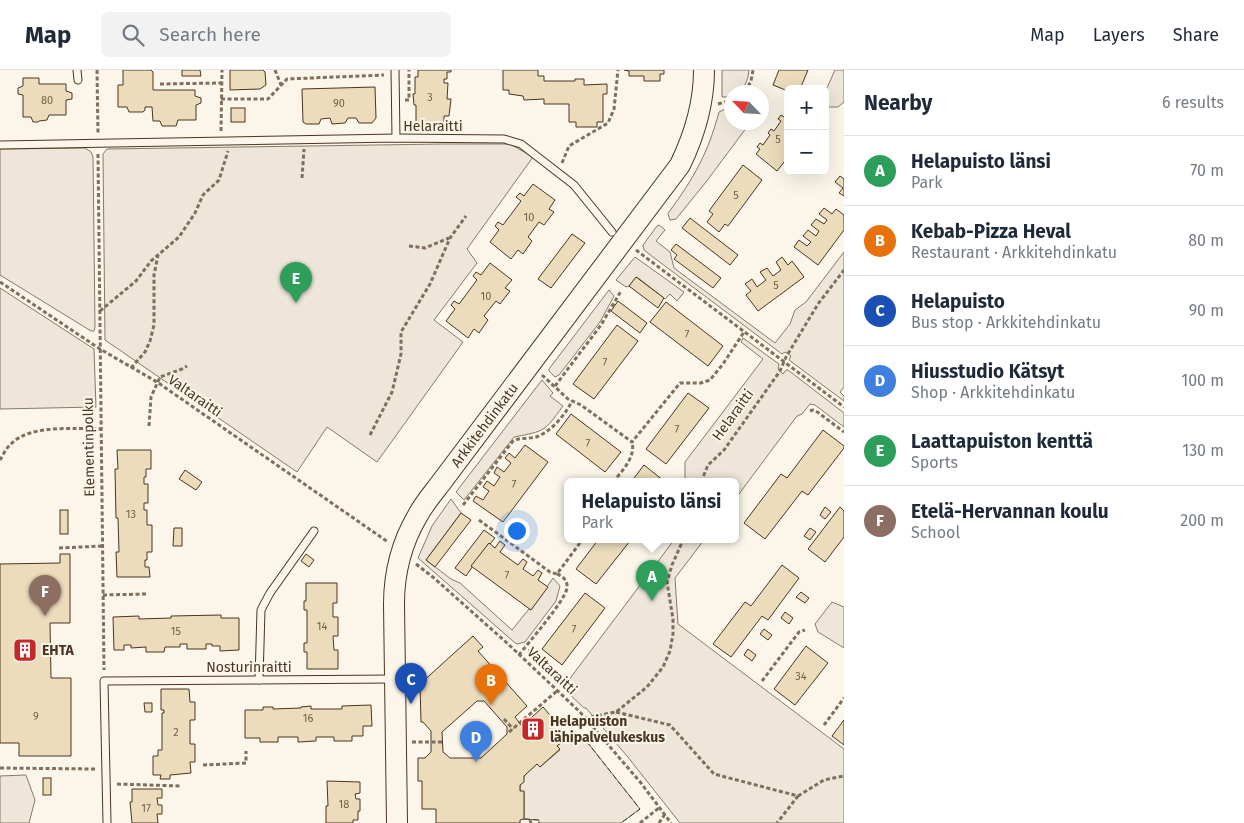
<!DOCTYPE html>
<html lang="en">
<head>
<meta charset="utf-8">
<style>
	:root { --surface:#fff; --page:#f2f2f3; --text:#1f2937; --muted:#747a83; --line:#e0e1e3; --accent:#b45309 }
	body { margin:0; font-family:"Fira Sans",sans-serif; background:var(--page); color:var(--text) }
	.controls { position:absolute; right:15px; top:15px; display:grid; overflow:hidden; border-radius:8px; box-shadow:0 5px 20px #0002 }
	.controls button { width:45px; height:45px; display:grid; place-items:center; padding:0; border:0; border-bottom:1px solid var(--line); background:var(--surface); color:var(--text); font:25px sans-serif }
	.compass { position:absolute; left:724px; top:15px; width:45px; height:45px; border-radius:50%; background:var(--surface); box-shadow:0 5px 20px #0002; rotate:295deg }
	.you { position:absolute; left:516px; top:460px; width:18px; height:18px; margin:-12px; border:4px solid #fff; border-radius:50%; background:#1a73e8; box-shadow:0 0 0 8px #1a73e833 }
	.badge { display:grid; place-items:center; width:32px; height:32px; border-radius:50%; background:var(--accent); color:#fff; font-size:16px; font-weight:700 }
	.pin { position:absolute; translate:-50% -41px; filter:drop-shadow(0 1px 2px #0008) }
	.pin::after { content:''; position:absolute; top:26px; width:18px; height:15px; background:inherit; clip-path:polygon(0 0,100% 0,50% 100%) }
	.popup { position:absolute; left:564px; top:408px; width:175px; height:65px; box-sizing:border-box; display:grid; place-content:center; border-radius:8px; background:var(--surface); filter:drop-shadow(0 1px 4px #0005); font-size:16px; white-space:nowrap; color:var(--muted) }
	.popup b { font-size:19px; color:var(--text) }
	.popup::after { content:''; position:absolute; left:50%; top:100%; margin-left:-10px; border:10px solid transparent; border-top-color:var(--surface) }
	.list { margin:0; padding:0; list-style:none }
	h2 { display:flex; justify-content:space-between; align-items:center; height:65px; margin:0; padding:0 20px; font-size:21px }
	h2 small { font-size:16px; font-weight:400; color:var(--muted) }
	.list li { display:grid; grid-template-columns:32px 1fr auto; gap:15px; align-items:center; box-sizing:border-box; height:70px; padding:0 20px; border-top:1px solid var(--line) }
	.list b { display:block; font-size:19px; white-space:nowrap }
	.list p { margin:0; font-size:16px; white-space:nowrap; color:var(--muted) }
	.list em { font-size:16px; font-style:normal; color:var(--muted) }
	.icon { flex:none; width:28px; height:28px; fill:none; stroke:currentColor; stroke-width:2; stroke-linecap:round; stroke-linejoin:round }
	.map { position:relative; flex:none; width:844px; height:753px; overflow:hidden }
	header { display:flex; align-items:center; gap:30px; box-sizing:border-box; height:70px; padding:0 25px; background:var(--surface); border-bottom:1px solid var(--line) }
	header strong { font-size:24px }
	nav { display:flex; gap:28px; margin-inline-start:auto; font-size:18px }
	.search { width:350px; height:45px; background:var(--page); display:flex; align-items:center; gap:12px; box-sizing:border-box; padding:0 18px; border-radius:8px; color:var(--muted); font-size:19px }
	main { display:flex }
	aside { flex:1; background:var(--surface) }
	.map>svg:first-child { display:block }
</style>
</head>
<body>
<header>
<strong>Map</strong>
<div class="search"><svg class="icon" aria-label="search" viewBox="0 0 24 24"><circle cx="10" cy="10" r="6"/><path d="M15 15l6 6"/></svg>Search here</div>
<nav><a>Map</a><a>Layers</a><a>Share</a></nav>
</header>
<main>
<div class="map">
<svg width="844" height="753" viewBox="0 0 844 753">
	<rect width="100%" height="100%" fill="#fbf6e9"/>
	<g fill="#ede6d9" stroke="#887966">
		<path d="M722,0H749C748,11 744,22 732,22L731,25L727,27H722Z"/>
		<path d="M835,0H844V32L838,37H827V18Z"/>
		<path d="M731,36L732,52L750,53L706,112L676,149L670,150L668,144L669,142C694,108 708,83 719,42Z"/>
		<path d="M442,74H510L533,87L467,179L477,193L434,250L463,272L377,392L327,357L297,402L105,270L103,84L107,79Z"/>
		<path d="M85,78L91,82L93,87L95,257L94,261H91L0,205V79Z"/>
		<path d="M659,155L665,160L656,171L670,182L674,198L775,273L790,254L795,240L806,232L844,182V317L840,322L844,326V331L789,290L791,286L785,282L782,284L649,184L644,180L643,175L657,156Z"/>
		<path d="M635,187L684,222L677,231L670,224L665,229L637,207L629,216L626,217L616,210Z"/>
		<path d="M0,218L94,279L96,337L0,339Z"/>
		<path d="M609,220L614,226L600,252L559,305L555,307L549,301V299Z"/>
		<path d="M743,268L779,294L778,299L783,304L786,300H788L844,343V357L815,335L810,334L802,344L797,346L736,428V412H685V392L763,289L741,272Z"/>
		<path d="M542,310L553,323L550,326L563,336C544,362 545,361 514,367L464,430L456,422Z"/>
		<path d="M451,429L461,443L426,490L451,509L460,513L512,560L529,539L531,540L553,508L560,516L556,531L525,572L517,574L514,572L418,488L432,456Z"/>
		<path d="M674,470H704L675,508L678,554L844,679V753H680L627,686L586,638H584L528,585L529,579L565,615Z"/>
		<path d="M832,532L844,537V578L818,562L815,554Z"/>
		<path d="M567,668L571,674L584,668L640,739L621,753H539V750L524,749V722L520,721C519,708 528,702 537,694L540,697L560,680L557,676Z"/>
		<path d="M26,705L35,730L29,753H0V706Z"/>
	</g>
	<g fill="#ecdcbc" stroke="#4a3520" fill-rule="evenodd">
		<path d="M123,0H151L153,2V20H195V26L201,28V33L196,35V50H178L176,56H162L160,51H153L152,37H145V40L143,42H129L127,37H118V15H123Z"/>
		<path d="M182,0H200L201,6H182Z"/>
		<path d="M230,0H263L265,2L266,15L260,19L230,20Z"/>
		<path d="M418,0H451V2H447V9H444V13H448L447,29H451L449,46H444V53L416,54V35H414L413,24H415V7H418Z"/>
		<path d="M503,0H538V6H544V11H575V9H584V15L607,14V24H603V52H597V57H576V52H569V34H544V29L524,30L523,26L509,24V20H503Z"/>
		<path d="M624,0H664V4H660V11H644V6H629V1Z"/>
		<path d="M779,0H808L800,19H788V21L773,15Z"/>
		<path d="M23,8H39V14H66V21L72,23V29L66,30V45H49L47,50L39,51L38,52H33L31,47H23V25L18,24V18L23,16Z"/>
		<path d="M375,17L376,48L372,53H359L356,48H348L345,53L332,54L330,48L321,49L319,54H306L303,52L302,19Z"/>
		<rect x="231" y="38" width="14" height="14"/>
		<path d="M788,43V87L777,101L756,84L760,79L757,77L760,73L763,75L770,65L768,63L771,59L774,61L781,51L778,49L781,45L784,47Z"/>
		<path d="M743,95L762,110L728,156L725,154L719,162L707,152L713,144L709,141Z"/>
		<path d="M840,106L844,109V126L839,123L843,118L835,112Z"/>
		<path d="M533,114L555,130L549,139L554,142L544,155L539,152L528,167L532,171L523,184L518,180L511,189L490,172L499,160L495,156L498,152L503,155L521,131L516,127L520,123L524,126Z"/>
		<path d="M824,138L832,144L836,139L844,145V160L818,195L794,177L799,170L807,176L811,172L803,166L808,160L816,166L819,161L811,155L816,149L824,154L827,150L819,144Z"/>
		<path d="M690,148L738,185L730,195L682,158Z"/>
		<path d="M572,164L585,173L551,218L538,209Z"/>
		<path d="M676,174L721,208L713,218L674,189L677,185L671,180Z"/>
		<path d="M782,187L788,195L792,191L804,207L758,241L746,225L751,221L745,214L752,209L757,217L766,210L760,202L767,198L773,206L781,200L776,192Z"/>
		<path d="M490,193L512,210L505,218L510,221L500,234L496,231L484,246L488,250L479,263L474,259L468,268L446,251L455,239L451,235L454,231L459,234L477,210L473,206L476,202L481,205Z"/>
		<path d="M636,207L664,228L658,238L629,216Z"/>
		<path d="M618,231L647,253L640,263L611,241Z"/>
		<path d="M666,232L723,276L708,296L650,252Z"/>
		<path d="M617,255L638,271L594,329L573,314Z"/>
		<path d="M688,323L709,338L666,394L646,379Z"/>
		<path d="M571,344L621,382L605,402L556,364Z"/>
		<path d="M823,360L844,376V378L808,425L802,421L765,469L744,453L781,404L787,408Z"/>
		<path d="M525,375L548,392L503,452L473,431L476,426L483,430L489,421L483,417L487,411L494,416L500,407L494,403L497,397L504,402L511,393L505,388L509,383L515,388Z"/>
		<path d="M117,380H151V399H146V407H144V414H148V433H144V440H147V455H152V482H147V490H145V497H149L150,507H117L116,482H119L118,448H116L115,399H118Z"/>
		<path d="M644,395L664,411L663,412H631Z"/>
		<path d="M185,400L202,412L196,420L179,409Z"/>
		<path d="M825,437L831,442L825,449L820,445Z"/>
		<path d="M840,437L844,441V467L825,492L808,479Z"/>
		<rect x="60" y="440" width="8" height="24"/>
		<path d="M461,443L471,450L435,497L426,490Z"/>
		<path d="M174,458H182V476H173Z"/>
		<path d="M810,458L816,462L810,470L804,466Z"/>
		<path d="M484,460L495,468L490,474L489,473L466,506L455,498Z"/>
		<path d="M598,470L630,471L596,514L576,499Z"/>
		<path d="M500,471L505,475L500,482L518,495L523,489L527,492L523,499L533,506L538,500L542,503L538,510L548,517L531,540L471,496L489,473L495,478Z"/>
		<path d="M60,484H70V553H50L51,608H71V686H19V673H0V494L60,493Z"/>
		<path d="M306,484L314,490L309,497L301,491Z"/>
		<path d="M782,495L799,508L768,550L762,546L731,587L713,574L745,532L751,536Z"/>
		<path d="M306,513H337V533H333V547H338V566H333L334,580H338V599H307V582H304V573H307V540H304V531H306Z"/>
		<path d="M801,522L809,528L805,533L796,527Z"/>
		<path d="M585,523L605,538L562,595L542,579Z"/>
		<path d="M785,542L793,548L789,554L781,548Z"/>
		<path d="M221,545V548H239V580L220,581V576H212V574H206V579H187V574H180V577H165L164,582H146V577L131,578V575H124V580H114L113,547L139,546V549L171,548V546Z"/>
		<path d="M764,559L772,565L768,570L760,564Z"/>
		<path d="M473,566L483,577L478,581L527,636L515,647L522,656L543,637L556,652L554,654L567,668L557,676L560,679L540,697L537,694L524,706V712L520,715V721H524V749L520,750V753H436V739H422V711H418V688H425L431,682V661L423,652H421L420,614ZM477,631H484L507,657V664L481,688H450L443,682L442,662Z"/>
		<path d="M806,576L828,593L795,635L774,619Z"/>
		<path d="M748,579L756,585L752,591L744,585Z"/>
		<path d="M161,619H189L190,632H195V650H190V674H195V692H190L191,703L170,705V709H160L161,705H153V686H158V680H162V643H164V640H161Z"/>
		<path d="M144,633H152V642H145Z"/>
		<path d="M371,635L372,656H363V666H352V671H334V667H316V671L298,672V667H278V672H260V668H245V640H263V637H273V639L301,638V637L311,636V639H342V636Z"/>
		<path d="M844,650V675L832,666Z"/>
		<rect x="43" y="708" width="8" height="17"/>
		<path d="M327,711L360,712V723L355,724L356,729H360V741H358V750H353V753H326V736H328Z"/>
		<path d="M132,719H162V728H157L158,735H162V744H157L158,753H132L130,732H132Z"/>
	</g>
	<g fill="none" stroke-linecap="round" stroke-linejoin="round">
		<g stroke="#4a3520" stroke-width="9">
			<g id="lane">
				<path d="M77,0L78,10"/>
				<path d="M395,0L396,68"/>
				<path d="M0,75L396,68L504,69L521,74L574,115L612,162"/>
				<path d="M259,610L261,540L270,523L314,461"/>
				<path d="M107,753L104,611L394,609"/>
			</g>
		</g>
		<g stroke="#4a3520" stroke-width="22">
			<g id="secondary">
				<path id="s1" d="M397,753L394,534C394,502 402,472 418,445C425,432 435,421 443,410L680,95C695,64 704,34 704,0"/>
			</g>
		</g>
		<g stroke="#7f6f5c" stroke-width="3" stroke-dasharray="4 2.5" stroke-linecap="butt">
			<path d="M97,0L98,63"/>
			<path d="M275,0L281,15"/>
			<path d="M160,14L222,13"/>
			<path d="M745,22L751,11L753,0"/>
			<path d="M221,29H268L287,9L384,5"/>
			<path d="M405,30H409V0"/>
			<path d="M718,34L732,30"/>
			<path d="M221,61L222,0"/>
			<path d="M98,84L104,600"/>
			<path d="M562,93L569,76L608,53L614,39L618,0"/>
			<path d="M302,108L304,79"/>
			<path d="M409,176L425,178L449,168"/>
			<path d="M636,180L844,337"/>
			<path d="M0,212L100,279L157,312L388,472"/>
			<path d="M100,241L136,211L151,191L179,167L195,143L203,125L219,110L228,81"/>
			<path d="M131,298L145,282L150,271L154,255V205L158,185"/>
			<path d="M542,305L568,329L581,335L632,372L680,313H701L710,310L723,294L744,262"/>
			<path d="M555,316L601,255L621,221"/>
			<path d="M810,341L813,340L816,341L844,362"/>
			<path d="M149,356L151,327L160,307L182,299L187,296"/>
			<path d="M370,365L392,322L401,284V262L430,214L450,168L466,146"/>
			<path d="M0,390C3,385 6,378 11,374C30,354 76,359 101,359"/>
			<path d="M613,412C622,401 636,387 632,372"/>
			<path d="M701,412L708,395L724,380L780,301L786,287L818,234L844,200"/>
			<path d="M463,435L513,371C520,367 529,369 536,367C551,362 566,344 572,331"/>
			<path d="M479,450L550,502L557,504L582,470"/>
			<path d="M59,478L103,476"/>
			<path d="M416,494L434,508L507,573L580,642L641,713L671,753"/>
			<path d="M103,525L146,524"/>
			<path d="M519,585C528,573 565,531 567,518C568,511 563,506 557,504"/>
			<path d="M762,611L799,562L805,560"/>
			<path d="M616,642L670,655L714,704L798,726L777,753"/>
			<path d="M585,648L616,642L647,617L663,597L670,581L673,564V549L667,512L672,495L683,470"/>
			<path d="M504,649L513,659"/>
			<path d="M824,655L844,628"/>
			<path d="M509,662L557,621"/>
			<path d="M412,672H443"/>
			<path d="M203,695L246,693V681"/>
			<path d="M0,698L95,699"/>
			<path d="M117,714L180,716"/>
			<path d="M798,726L824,710L844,706"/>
			<path d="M530,750L531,753"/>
			<path d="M640,753L660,737"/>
			<path d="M659,753L665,744"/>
		</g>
		<use href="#lane" stroke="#fbf6e9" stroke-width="7"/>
		<use href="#secondary" stroke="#fbf6e9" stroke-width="20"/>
		<g stroke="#4a3520" stroke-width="1" stroke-dasharray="6 2.5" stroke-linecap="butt">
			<path d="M567,668L571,674L584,668L640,739L621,753"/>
			<path d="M524,749L539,750V753"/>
		</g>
	</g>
	<defs>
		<g id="building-square" transform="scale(1.25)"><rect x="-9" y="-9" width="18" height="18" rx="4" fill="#c62828" stroke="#fbf6e9"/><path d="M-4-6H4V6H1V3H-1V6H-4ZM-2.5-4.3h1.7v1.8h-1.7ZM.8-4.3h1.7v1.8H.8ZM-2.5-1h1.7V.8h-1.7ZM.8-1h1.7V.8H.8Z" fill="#fff"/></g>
	</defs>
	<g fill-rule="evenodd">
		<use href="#building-square" x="25" y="580"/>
		<use href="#building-square" x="533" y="659"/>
	</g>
	<g text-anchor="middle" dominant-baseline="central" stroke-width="4" stroke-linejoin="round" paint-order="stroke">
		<g font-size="11" fill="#725f47">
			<text x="430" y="27">3</text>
			<text x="47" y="30">80</text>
			<text x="339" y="33">90</text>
			<text x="778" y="69">5</text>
			<text x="736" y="125">5</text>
			<text x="529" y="147">10</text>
			<text x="776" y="215">5</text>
			<text x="486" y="226">10</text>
			<text x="687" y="264">7</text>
			<text x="605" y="292">7</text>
			<text x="677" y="359">7</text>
			<text x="588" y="373">7</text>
			<text x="514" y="414">7</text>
			<text x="131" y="444">13</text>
			<text x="507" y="505">7</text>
			<text x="322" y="556">14</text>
			<text x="574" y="559">7</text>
			<text x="176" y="561">15</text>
			<text x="801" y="606">34</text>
			<text x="36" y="646">9</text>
			<text x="308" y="648">16</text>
			<text x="176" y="662">2</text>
			<text x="344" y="734">18</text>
			<text x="146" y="738">17</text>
		</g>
		<g font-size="14" fill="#4a3520" stroke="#fbf6e9">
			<text x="433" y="56">Helaraitti</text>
			<text transform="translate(195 326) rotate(35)">Valtaraitti</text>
			<text transform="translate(733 345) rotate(-54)">Helaraitti</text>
			<text stroke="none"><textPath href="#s1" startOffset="424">Arkkitehdinkatu</textPath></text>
			<text transform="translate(89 377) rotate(-91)">Elementinpolku</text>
			<text x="249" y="597">Nosturinraitti</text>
			<text transform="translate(552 601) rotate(43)">Valtaraitti</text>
		</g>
		<g font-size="14" font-weight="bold" fill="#4a3520" stroke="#fbf6e9" text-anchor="start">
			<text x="42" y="580">EHTA</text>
			<text x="550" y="651">Helapuiston<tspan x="550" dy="16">lähipalvelukeskus</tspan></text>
		</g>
	</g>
</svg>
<div class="controls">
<button>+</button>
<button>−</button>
</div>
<svg class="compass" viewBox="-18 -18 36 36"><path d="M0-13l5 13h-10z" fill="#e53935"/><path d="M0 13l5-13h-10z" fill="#747a83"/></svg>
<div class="you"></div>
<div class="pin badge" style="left:652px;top:531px;background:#2e9e5b">A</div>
<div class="popup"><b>Helapuisto länsi</b>Park</div>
<div class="pin badge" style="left:491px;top:635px;background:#e8710a">B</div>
<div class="pin badge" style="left:411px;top:634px;background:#1a4fb4">C</div>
<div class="pin badge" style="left:476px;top:692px;background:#3f7fe0">D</div>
<div class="pin badge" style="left:296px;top:233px;background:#2e9e5b">E</div>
<div class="pin badge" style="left:45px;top:546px;background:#8d6e63">F</div>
</div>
<aside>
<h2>Nearby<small>6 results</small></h2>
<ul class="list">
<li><span class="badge" style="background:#2e9e5b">A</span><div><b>Helapuisto länsi</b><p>Park</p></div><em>70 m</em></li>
<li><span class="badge" style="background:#e8710a">B</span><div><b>Kebab-Pizza Heval</b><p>Restaurant · Arkkitehdinkatu</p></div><em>80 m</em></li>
<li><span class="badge" style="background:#1a4fb4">C</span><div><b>Helapuisto</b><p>Bus stop · Arkkitehdinkatu</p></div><em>90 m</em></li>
<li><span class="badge" style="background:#3f7fe0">D</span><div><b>Hiusstudio Kätsyt</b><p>Shop · Arkkitehdinkatu</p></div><em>100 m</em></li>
<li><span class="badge" style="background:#2e9e5b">E</span><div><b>Laattapuiston kenttä</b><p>Sports</p></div><em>130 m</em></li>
<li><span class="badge" style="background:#8d6e63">F</span><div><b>Etelä-Hervannan koulu</b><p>School</p></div><em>200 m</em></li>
</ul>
</aside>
</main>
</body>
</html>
